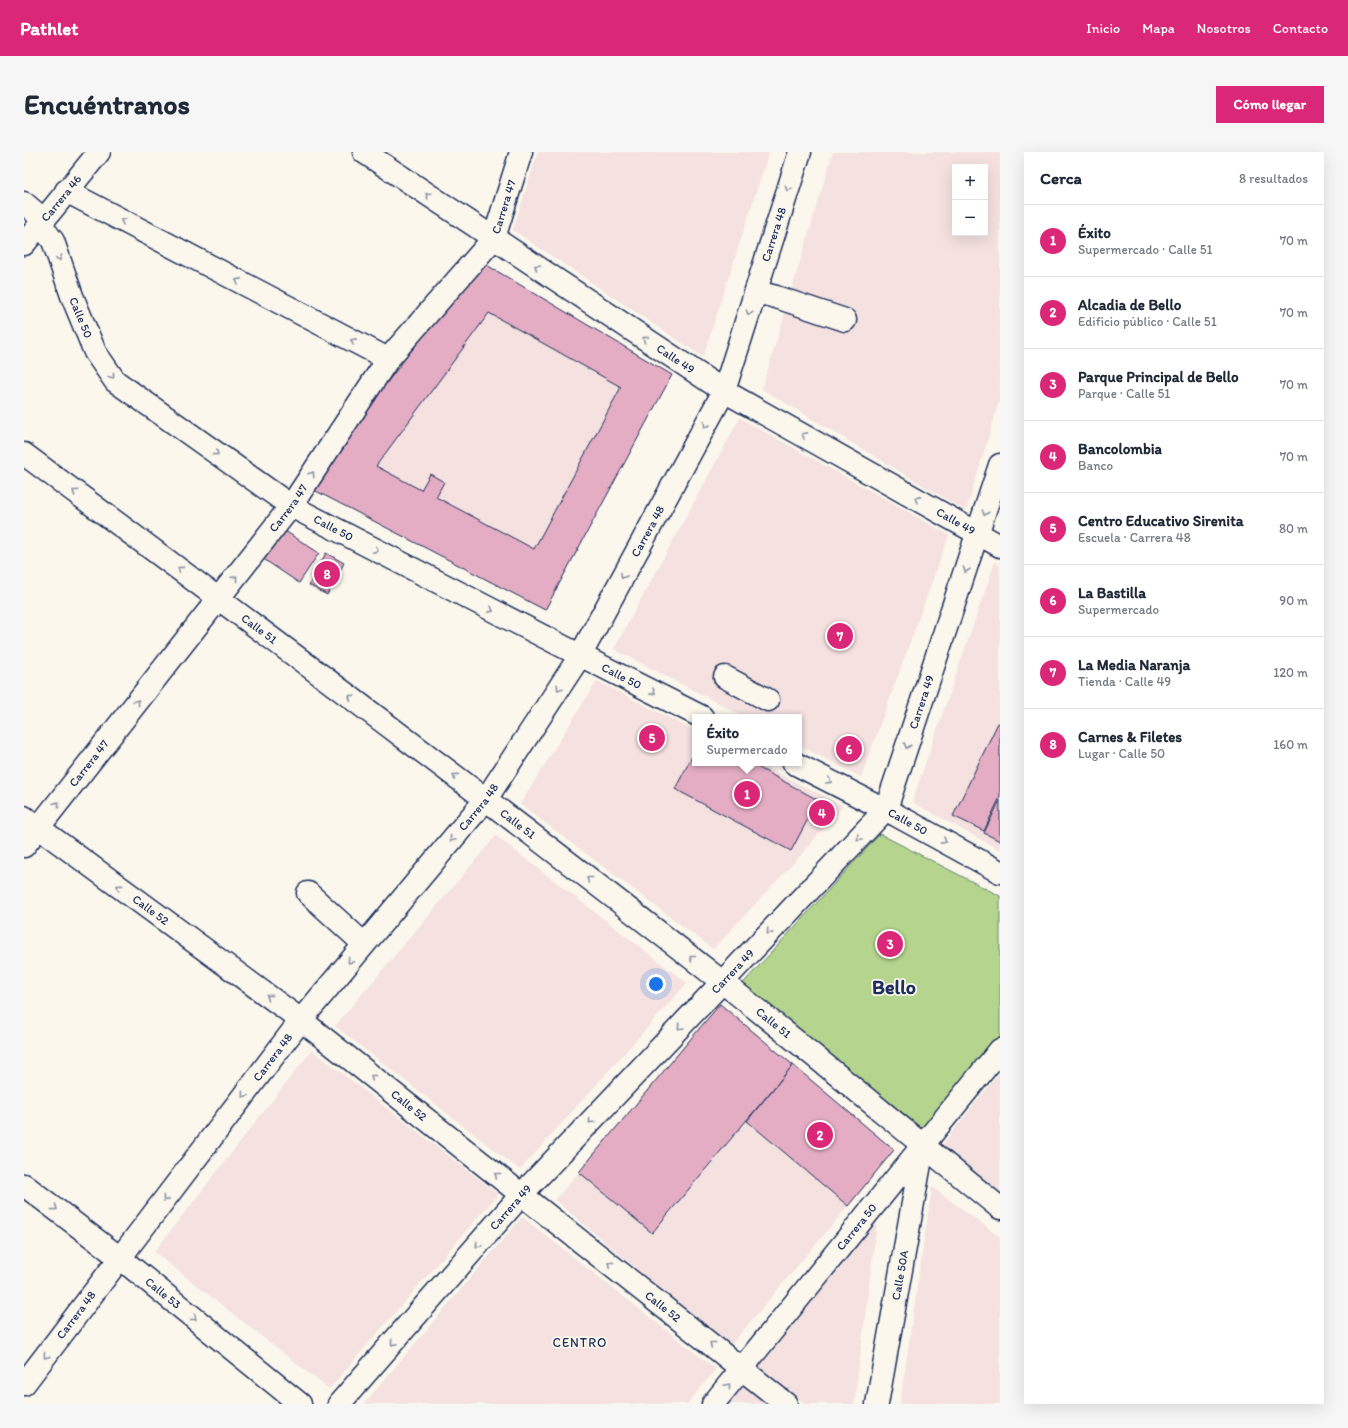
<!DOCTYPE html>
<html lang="es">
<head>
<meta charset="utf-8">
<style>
	:root { --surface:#fff; --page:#f6f6f7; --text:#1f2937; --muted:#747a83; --line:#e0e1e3; --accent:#db2777 }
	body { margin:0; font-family:Itim,sans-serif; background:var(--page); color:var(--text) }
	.controls { position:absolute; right:12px; top:12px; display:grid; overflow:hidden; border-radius:0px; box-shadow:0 4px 16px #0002 }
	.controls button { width:36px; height:36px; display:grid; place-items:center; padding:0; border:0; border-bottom:1px solid var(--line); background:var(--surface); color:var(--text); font:20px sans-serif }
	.you { position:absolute; left:632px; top:832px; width:14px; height:14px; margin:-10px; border:3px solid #fff; border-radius:50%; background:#1a73e8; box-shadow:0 0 0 6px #1a73e833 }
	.badge { display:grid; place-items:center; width:26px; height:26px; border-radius:50%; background:var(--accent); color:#fff; font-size:13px; font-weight:700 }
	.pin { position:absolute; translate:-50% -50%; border:2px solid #fff; box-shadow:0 1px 4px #0006 }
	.popup { position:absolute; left:668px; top:562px; width:110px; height:52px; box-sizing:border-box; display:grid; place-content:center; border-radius:0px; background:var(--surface); filter:drop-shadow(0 1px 3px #0005); font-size:13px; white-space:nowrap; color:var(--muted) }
	.popup b { font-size:15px; color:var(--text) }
	.popup::after { content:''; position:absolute; left:50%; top:100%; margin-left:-8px; border:8px solid transparent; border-top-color:var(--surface) }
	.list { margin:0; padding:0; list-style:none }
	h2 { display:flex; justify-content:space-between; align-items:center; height:52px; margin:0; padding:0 16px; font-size:17px }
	h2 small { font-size:13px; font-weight:400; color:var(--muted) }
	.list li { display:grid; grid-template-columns:26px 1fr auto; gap:12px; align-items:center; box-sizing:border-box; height:72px; padding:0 16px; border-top:1px solid var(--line) }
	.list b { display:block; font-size:15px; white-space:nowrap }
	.list p { margin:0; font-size:13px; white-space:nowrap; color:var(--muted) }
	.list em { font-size:13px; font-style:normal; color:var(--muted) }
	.map { position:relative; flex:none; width:976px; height:1252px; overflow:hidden; border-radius:0px }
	header { display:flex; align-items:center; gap:24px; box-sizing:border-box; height:56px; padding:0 20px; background:var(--accent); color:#fff }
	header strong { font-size:19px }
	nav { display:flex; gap:22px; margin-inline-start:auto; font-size:14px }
	.intro { display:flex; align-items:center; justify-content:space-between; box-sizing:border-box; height:96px; padding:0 24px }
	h1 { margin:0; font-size:28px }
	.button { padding:10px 18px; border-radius:0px; background:var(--accent); color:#fff; font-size:14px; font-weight:700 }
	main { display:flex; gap:24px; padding:0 24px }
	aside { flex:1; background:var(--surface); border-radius:0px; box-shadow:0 4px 16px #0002 }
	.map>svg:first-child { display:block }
</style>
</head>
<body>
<header>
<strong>Pathlet</strong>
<nav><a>Inicio</a><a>Mapa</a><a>Nosotros</a><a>Contacto</a></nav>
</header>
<div class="intro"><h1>Encuéntranos</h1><a class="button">Cómo llegar</a></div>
<main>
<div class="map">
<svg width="976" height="1252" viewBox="0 0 976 1252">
	<rect width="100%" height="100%" fill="#fbf7ec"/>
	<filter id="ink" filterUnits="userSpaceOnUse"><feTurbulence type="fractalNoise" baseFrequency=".025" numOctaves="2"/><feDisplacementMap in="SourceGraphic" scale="8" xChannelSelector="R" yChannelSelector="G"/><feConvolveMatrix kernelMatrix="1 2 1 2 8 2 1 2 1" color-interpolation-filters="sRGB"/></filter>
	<g filter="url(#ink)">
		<g fill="#f4e1e0" fill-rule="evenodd">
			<path d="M514,0H745L679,205L489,78Z"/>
			<path d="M809,0H976V247L942,359L738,237ZM931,15H961V81H931Z"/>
			<path d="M456,109L648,223L521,458L290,338L319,288Z"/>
			<path d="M716,266L925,383L837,625L775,593V565H721L590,497Z"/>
			<path d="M971,410L976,413V698L888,650Z"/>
			<path d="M573,529L671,579V611H734L819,654L776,704L689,797L496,652Z"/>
			<path d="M472,684L663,831L496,1018L311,874Z"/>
			<path d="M288,898L474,1042L305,1237L130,1100Z"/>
			<path d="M976,920V1039L918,993Z"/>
			<path d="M723,969L824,1054L705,1195L531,1048L555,1020L629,1081Z"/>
			<path d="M908,1035L976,1085V1252H876Z"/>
			<path d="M854,1062L830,1252H782L733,1213Z"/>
			<path d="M498,1065L692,1217L663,1252H340Z"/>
			<path d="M719,1232L743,1252H702Z"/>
		</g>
		<path fill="#b5d48d" stroke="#688276" d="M856,682L976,744V898L899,994L711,840Z"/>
		<g fill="#e4adc4" stroke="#1b2f5e" fill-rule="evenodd">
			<path d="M456,109L648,223L521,458L290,338L319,288ZM465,161L597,235L510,397L412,345L420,330L406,322L397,338L352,314Z"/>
			<path d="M258,377L295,401L275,431L238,406Z"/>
			<path d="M302,401L320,411L303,443L285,433Z"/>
			<path d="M974,571L976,572V645L960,679L929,664Z"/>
			<path d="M671,599V611H726L794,648L767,699L651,637Z"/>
			<path d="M976,648V689L960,681Z"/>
			<path d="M696,852L769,913L628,1081L555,1020Z"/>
			<path d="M769,913L870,998L824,1054L723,969Z"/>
		</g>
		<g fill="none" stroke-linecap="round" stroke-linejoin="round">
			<g stroke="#1b2f5e" stroke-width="25">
				<g id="minor">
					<path d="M42,39L364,207"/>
					<path d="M0,51L20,68"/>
					<path id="s1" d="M16,72L29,89L48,144L71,200L91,229L267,354L536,493L678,565"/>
					<path id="s2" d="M0,92L75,0"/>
					<path d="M732,140L752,145L821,168"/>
					<path id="s3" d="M0,302C234,476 468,649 697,829C791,903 883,981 976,1056"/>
					<path d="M701,525L744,548"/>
					<path id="s4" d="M770,611L872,663L976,720"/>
					<path id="s5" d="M0,665L277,868L762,1252"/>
					<path id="s6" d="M0,694L267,354L364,207L470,86L497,0"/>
					<path d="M284,741L340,792"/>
					<path d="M0,1033L96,1106L0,1232"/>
					<path id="s7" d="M315,1252L498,1042L862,657L976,313"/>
					<path id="s8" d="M689,1252L976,898"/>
					<path id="s9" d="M853,1252L899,995"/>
				</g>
			</g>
			<g stroke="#1b2f5e" stroke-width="25">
				<g id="major">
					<path id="s10" d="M340,0L700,239L976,394"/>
					<path id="s11" d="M276,1252L96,1106L277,868L462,647L556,504L700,239L776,0"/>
				</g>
			</g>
			<use href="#minor" stroke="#fbf7ec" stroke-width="22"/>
			<use href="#major" stroke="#fbf7ec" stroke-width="22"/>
		</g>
		<defs><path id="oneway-chevron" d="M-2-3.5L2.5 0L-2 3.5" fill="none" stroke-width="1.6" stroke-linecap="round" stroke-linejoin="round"/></defs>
		<g stroke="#8b93a5">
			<use href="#oneway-chevron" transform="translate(764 37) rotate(107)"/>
			<use href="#oneway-chevron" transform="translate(404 43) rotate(-146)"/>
			<use href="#oneway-chevron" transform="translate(99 69) rotate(-152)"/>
			<use href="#oneway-chevron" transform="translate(35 106) rotate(69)"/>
			<use href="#oneway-chevron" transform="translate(513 115) rotate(-146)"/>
			<use href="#oneway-chevron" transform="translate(214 129) rotate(-152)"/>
			<use href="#oneway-chevron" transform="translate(725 161) rotate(108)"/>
			<use href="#oneway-chevron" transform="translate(621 187) rotate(-146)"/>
			<use href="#oneway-chevron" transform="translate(329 189) rotate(-152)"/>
			<use href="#oneway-chevron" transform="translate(88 224) rotate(52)"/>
			<use href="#oneway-chevron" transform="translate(682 273) rotate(119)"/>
			<use href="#oneway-chevron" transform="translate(780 283) rotate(-151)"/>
			<use href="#oneway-chevron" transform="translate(192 301) rotate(36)"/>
			<use href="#oneway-chevron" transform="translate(288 322) rotate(-57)"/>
			<use href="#oneway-chevron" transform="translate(51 340) rotate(-144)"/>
			<use href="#oneway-chevron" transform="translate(893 347) rotate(-151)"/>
			<use href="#oneway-chevron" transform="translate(961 361) rotate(108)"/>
			<use href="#oneway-chevron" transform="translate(352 398) rotate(27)"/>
			<use href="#oneway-chevron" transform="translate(156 417) rotate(-144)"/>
			<use href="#oneway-chevron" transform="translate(942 418) rotate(109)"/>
			<use href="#oneway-chevron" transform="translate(599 424) rotate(119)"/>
			<use href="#oneway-chevron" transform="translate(211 426) rotate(-52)"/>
			<use href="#oneway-chevron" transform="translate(467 458) rotate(27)"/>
			<use href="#oneway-chevron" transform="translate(535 536) rotate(123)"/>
			<use href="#oneway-chevron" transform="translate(629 540) rotate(27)"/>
			<use href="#oneway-chevron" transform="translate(327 545) rotate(-143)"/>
			<use href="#oneway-chevron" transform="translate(113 550) rotate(-52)"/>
			<use href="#oneway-chevron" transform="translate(883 594) rotate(109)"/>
			<use href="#oneway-chevron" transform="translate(431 624) rotate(-143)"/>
			<use href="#oneway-chevron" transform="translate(805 629) rotate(27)"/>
			<use href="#oneway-chevron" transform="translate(33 652) rotate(-52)"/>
			<use href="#oneway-chevron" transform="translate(835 686) rotate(133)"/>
			<use href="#oneway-chevron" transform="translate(428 687) rotate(130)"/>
			<use href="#oneway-chevron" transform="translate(920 689) rotate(29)"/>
			<use href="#oneway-chevron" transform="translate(565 727) rotate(-142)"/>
			<use href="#oneway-chevron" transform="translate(95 735) rotate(-144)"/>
			<use href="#oneway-chevron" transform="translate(745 780) rotate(133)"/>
			<use href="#oneway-chevron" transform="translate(668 806) rotate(-142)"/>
			<use href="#oneway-chevron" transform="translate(326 809) rotate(130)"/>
			<use href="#oneway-chevron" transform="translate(245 845) rotate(-144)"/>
			<use href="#oneway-chevron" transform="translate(656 875) rotate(133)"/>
			<use href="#oneway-chevron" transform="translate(349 925) rotate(-142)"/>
			<use href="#oneway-chevron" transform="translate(220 943) rotate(127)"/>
			<use href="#oneway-chevron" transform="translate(567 969) rotate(133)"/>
			<use href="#oneway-chevron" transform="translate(473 1023) rotate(-142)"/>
			<use href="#oneway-chevron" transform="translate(141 1047) rotate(127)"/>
			<use href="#oneway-chevron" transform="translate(31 1056) rotate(37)"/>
			<use href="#oneway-chevron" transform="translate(454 1093) rotate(131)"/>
			<use href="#oneway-chevron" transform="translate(586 1112) rotate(-142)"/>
			<use href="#oneway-chevron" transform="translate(170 1166) rotate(39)"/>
			<use href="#oneway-chevron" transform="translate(369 1191) rotate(131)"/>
			<use href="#oneway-chevron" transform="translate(688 1192) rotate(-142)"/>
			<use href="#oneway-chevron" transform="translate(22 1204) rotate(127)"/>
			<use href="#oneway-chevron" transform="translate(704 1234) rotate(-50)"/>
		</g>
	</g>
	<g text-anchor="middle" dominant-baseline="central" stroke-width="3.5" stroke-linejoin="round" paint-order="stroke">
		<g font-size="12" fill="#1b2f5e" stroke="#fbf7ec">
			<text stroke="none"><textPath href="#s2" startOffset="59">Carrera 46</textPath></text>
			<text stroke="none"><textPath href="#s6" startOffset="802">Carrera 47</textPath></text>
			<text stroke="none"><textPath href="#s11" startOffset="1456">Carrera 48</textPath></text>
			<text stroke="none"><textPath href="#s1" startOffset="103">Calle 50</textPath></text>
			<text stroke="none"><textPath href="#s10" startOffset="374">Calle 49</textPath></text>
			<text stroke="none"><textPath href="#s6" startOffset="429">Carrera 47</textPath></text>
			<text stroke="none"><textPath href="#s10" startOffset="698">Calle 49</textPath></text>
			<text stroke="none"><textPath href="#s1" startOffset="439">Calle 50</textPath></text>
			<text stroke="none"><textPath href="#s11" startOffset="1132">Carrera 48</textPath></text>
			<text stroke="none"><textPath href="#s3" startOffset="293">Calle 51</textPath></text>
			<text stroke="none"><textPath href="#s1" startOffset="763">Calle 50</textPath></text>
			<text stroke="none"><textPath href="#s7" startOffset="921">Carrera 49</textPath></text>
			<text stroke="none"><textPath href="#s6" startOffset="105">Carrera 47</textPath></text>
			<text stroke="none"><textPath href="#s11" startOffset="808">Carrera 48</textPath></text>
			<text stroke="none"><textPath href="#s4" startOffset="128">Calle 50</textPath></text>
			<text stroke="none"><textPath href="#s3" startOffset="617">Calle 51</textPath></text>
			<text stroke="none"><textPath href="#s5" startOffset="157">Calle 52</textPath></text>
			<text stroke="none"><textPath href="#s7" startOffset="585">Carrera 49</textPath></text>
			<text stroke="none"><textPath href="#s3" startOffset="941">Calle 51</textPath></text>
			<text stroke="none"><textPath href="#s11" startOffset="484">Carrera 48</textPath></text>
			<text stroke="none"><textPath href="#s5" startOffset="481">Calle 52</textPath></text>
			<text stroke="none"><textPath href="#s7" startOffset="261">Carrera 49</textPath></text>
			<text stroke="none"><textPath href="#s8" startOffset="228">Carrera 50</textPath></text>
			<text stroke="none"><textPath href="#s9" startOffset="131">Calle 50A</textPath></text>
			<text transform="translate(139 1141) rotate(39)">Calle 53</text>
			<text stroke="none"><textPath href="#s5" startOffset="805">Calle 52</textPath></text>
			<text transform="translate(52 1163) rotate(-53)">Carrera 48</text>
		</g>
		<g font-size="13" letter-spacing="1" fill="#1b2f5e" stroke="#fbf7ec">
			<text x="556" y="1190">CENTRO</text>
		</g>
		<g font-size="20" font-weight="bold" fill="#1b2f5e" stroke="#fbf7ec">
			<text x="870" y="835">Bello</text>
		</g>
	</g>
</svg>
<div class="controls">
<button>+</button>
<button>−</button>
</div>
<div class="you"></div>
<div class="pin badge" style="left:723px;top:642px">1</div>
<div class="popup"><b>Éxito</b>Supermercado</div>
<div class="pin badge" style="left:796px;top:983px">2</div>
<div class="pin badge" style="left:866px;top:792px">3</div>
<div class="pin badge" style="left:798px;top:661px">4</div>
<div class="pin badge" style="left:628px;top:586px">5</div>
<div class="pin badge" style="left:825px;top:597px">6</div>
<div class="pin badge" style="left:816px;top:484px">7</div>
<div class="pin badge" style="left:303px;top:422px">8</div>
</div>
<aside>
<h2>Cerca<small>8 resultados</small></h2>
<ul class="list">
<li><span class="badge">1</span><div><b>Éxito</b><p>Supermercado · Calle 51</p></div><em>70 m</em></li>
<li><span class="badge">2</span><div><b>Alcadia de Bello</b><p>Edificio público · Calle 51</p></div><em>70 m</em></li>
<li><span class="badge">3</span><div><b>Parque Principal de Bello</b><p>Parque · Calle 51</p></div><em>70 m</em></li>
<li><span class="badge">4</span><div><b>Bancolombia</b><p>Banco</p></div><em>70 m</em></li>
<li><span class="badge">5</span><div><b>Centro Educativo Sirenita</b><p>Escuela · Carrera 48</p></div><em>80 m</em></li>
<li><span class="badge">6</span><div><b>La Bastilla</b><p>Supermercado</p></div><em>90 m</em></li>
<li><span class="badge">7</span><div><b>La Media Naranja</b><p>Tienda · Calle 49</p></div><em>120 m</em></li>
<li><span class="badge">8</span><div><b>Carnes &amp; Filetes</b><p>Lugar · Calle 50</p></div><em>160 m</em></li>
</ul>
</aside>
</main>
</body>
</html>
